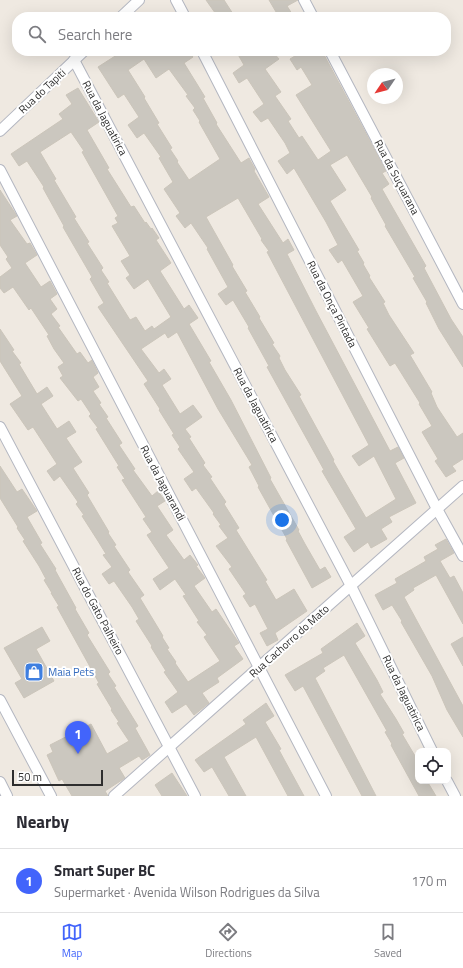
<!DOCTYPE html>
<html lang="en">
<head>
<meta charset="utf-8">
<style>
	:root { --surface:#fff; --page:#f2f2f3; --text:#2b2b33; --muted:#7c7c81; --line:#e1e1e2; --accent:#4264fb }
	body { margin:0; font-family:"Titillium Web",sans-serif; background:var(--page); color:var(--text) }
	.controls { position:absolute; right:12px; bottom:12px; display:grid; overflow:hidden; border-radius:8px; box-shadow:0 4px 16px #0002 }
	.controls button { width:36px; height:36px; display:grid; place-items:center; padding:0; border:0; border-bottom:1px solid var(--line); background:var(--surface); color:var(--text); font:20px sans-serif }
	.compass { position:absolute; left:367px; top:68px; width:36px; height:36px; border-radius:50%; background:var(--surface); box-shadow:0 4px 16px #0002; rotate:235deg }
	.scale { position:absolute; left:12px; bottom:10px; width:91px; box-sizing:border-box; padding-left:4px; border:2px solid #2e2e2e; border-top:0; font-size:11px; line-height:14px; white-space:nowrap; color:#2e2e2e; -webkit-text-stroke:3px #fff; paint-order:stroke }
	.you { position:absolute; left:282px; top:520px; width:14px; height:14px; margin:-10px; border:3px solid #fff; border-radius:50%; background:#1a73e8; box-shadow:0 0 0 6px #1a73e833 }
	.badge { display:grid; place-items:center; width:26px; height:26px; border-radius:50%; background:var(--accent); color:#fff; font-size:13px; font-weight:700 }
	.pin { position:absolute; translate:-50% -33px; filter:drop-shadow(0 1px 2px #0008) }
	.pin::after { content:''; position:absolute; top:21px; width:14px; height:12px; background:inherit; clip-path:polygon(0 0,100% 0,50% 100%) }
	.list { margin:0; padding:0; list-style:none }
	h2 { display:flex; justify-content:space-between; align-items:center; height:52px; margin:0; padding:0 16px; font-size:17px }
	h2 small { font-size:13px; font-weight:400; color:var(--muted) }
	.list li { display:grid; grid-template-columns:26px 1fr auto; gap:12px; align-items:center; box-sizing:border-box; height:64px; padding:0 16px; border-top:1px solid var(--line) }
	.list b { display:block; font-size:15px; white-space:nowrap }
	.list p { margin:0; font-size:13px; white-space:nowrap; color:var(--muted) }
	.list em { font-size:13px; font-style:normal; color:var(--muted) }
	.icon { flex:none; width:22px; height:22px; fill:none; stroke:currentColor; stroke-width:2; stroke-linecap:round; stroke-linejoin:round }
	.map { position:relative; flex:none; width:463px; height:796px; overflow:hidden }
	.search { position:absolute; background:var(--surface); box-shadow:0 4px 16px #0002; left:12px; right:12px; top:12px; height:44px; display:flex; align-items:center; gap:10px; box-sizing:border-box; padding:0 14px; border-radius:16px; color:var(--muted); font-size:15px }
	.sheet { height:116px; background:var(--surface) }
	nav { display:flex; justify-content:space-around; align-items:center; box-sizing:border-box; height:56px; border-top:1px solid var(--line); background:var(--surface); font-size:11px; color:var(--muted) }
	nav a { display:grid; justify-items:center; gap:2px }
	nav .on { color:var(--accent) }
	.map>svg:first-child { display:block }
</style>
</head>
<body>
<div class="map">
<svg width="463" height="796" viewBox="0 0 463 796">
	<rect width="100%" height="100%" fill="#efe9e1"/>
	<g fill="#cbc7bf" stroke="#cbc5ba" fill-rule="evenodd">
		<path d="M206,0H224L235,17H218Z"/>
		<path d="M269,0H298L287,6L294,17H279Z"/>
		<path d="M123,51H188L193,57L184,63L205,97L203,98L217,123L216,124L241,163L249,158L250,160L255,169L254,171L269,197L258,204L283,243L288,239L294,250L287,254L316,311L390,451L398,447L404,458L395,463L416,503L389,517L392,522L381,529L387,539L371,548L368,542L354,552L344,537L356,529L322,471L324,470L267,367L269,366L248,328L249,327L233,300L226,305L218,294L228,287L207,249L208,248L191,223L185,228L176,216L180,213L164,189L173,182L159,158L161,157L144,133L137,138L128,125L139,117L124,94L118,98L98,67ZM144,59L156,78L169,69L188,95L186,96L195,108L193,110L200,121L199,122L220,159L189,180L177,162L178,161L170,149L172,148L157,124L159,123L144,98L145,97L128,70ZM238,198L262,239L261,240L269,251L267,252L369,445L352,456L359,466L374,456L396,499L366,518L333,461L334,460L299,396L301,395L285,370L279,358L280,356L272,344L274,343L259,318L260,317L245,292L247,291L232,266L233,265L206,217Z"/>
		<path d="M236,51H272L279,59L265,69L281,92L275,96L291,119L288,121L299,138L302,136L318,160L331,151L296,95L312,85L301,67L297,70L290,59L303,51H322L386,171L382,173L389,184L382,189L426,266L424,268L451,319L463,337V367L439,329L426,303L427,302L413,278L415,277L385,226L386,225L371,198L372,197L347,155L330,165L346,190L330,201L359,250L357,251L364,263L363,264L370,276L369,277L385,302L383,303L389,315L414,353L410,355L432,392L431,393L437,407L457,437L463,433V459L452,466L456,471L446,477L435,461L438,459L422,432L432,426L419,404L420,403L395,363L390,366L367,329L369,328L353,302L363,296L342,260L338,263L329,250L338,245L326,222L294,168L287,174L278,161L290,153L285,143L268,118L261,122L253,112L264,104L247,78L239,83L233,73L244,65Z"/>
		<path d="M78,88L99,122L87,130L109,168L107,169L131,207L134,206L145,223L146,222L151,229L152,228L159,238L156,240L171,263L160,271L184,309L189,305L198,318L189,324L211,361L209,362L231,400L271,478L270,479L299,530L298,531L305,544L320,570L325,567L331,577L312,588L286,540L287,539L258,487L259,486L249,467L252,465L218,409L177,332L168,338L165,333L141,349L159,373L164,369L171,379L162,385L180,414L193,405L202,417L185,429L191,437L189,438L205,463L203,465L212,477L210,478L226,502L224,504L239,528L236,530L267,580L265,581L276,600L294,589L307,611L275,633L278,640L267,646L260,633L268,629L255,604L250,607L243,596L246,594L229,569L232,567L216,546L228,538L219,526L221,525L213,514L214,513L196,488L192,491L184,479L194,472L178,449L180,447L172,435L174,434L159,410L160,409L144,384L148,381L98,307L104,303L90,279L92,277L63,227L64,226L43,188L44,187L27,161L19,166L11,154L63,119L59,114L72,104L66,95ZM71,132L84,151L82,152L118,216L115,218L118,223L112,226L130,256L121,261L130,275L126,278L134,289L148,279L171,317L154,329L152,326L145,331L136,317L130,320L107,283L109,282L101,270L103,268L87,243L89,242L74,218L76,217L54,180L56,179L40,152Z"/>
		<path d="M0,190L17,216L10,220L27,244L30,243L37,255L25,263L41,287L50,281L57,294L50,299L57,309L51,314L60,326L58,327L77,354L80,352L88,363L92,360L98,373L93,377L99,387L93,391L101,403L99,404L108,417L106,418L122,443L119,445L135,469L133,470L152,496L158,491L165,501L157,506L173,530L166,535L184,560L190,555L198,565L196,566L205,578L194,586L212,612L216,609L239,643L234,646L243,659L217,678L219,682L202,693L209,703L194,715L186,704L172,713L165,702L178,692L164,672L166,671L151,647L152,646L136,621L139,619L132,607L114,581L109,584L102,574L112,567L103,555L106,554L98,541L82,516L84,515L76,504L78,502L60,476L54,481L47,471L57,464L33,427L28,430L10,404L22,396L0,361V329L14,350L12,351L21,363L19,364L37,394L47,387L53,396L41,404L57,429L69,421L76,432L66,438L82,462L73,468L89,493L87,495L109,532L108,533L116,545L114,546L130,570L128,572L144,595L140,598L163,636L162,637L169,648L167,649L176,662L175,663L188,682L220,661L204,637L207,635L197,622L199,621L183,596L186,595L175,579L160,590L153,579L169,568L147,535L152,532L143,519L146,517L122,480L125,479L117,467L119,466L96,429L98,428L89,416L91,414L81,399L78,401L60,378L63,376L58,367L64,363L54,349L47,336L49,335L31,308L29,310L13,287L4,293L0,288V277L12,268L6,259L8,257L0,245Z"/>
		<path d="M0,466L17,492L22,489L37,511L27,517L42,543L40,544L56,569L55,570L76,608L75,609L89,633L87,635L110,672L108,674L116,686L114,687L138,726L135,728L150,755L142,760L139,756L119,768L125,778L105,791L108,796H72L62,779L59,781L47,755L53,752L50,745L91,724L107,754L129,741L117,723L119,722L111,710L112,709L97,684L99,683L57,607L59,606L51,593H52L44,580L46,579L39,566L23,541L25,540L17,528L18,527L0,498Z"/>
		<path d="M446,539L454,553L440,561L450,578L454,576L463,593V624L436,575L413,588L414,590L404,597L463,706V737L447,710L432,676L401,622L402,621L392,605L383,610L375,595L397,583L395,579L426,561L424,557L438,549L435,545Z"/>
		<path d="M357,623L365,636L355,643L377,680L383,692L380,694L396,719L404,733L402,734L418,761V781H427L436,796H419L391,745L392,744L385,732L387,731L344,655L323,668L325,671L315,678L376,796H362L303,686L295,691L285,675L323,653L321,649Z"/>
		<path d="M42,627L50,641L36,649L54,681L24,698L15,683L22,679L4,648Z"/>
		<path d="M463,637V666L451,644Z"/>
		<path d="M266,703L274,716L265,722L281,749L279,750L304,796H288L256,737L224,757L246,796H229L212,767L204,772L195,760L246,724L243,720Z"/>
		<path d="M172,773L187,796H162L155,785Z"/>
	</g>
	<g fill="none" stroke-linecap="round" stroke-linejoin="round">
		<g stroke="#b4b7c1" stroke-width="12">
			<g id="minor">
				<path d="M176,0L185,17"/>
				<path d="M304,0L313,17"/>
				<path d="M121,17L139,0"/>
				<path d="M202,51L437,509L463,556"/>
				<path d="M330,51L463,304"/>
				<path d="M74,60L351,586L432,751"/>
				<path d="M0,131L84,51"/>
				<path d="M0,170L326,796"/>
				<path d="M0,427L195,796"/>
				<path d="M0,700L51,796"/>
				<path d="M447,781L455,796"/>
				<path d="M0,782L7,796"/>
				<path d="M114,796L463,486"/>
			</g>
		</g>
		<use href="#minor" stroke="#fff" stroke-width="10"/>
	</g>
	<defs>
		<g id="shop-square" transform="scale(1)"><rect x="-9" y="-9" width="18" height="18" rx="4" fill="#3f7fe0" stroke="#fff"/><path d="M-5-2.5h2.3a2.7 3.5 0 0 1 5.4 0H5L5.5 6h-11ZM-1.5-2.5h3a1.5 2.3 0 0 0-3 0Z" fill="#fff"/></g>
	</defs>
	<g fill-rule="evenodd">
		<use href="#shop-square" x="34" y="672"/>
	</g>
	<g text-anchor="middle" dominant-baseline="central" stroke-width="4" stroke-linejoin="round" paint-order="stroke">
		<g font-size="11" fill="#2e2e2e" stroke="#fff">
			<text transform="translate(42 91) rotate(-43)">Rua do Tapiti</text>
			<text transform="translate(105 118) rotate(62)">Rua da Jaguatirica</text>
			<text transform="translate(397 177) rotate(62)">Rua da Suçuarana</text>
			<text transform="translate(332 304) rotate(63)">Rua da Onça Pintada</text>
			<text transform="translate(256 405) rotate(62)">Rua da Jaguatirica</text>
			<text transform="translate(163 483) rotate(62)">Rua da Jaguarandi</text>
			<text transform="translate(98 611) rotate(62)">Rua do Gato Palheiro</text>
			<text transform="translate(289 641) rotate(-42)">Rua Cachorro do Mato</text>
			<text transform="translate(404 693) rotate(64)">Rua da Jaguatirica</text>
		</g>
		<g font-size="11" fill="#366cbe" stroke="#fff" text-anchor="start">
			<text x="48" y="672">Maia Pets</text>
		</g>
	</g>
</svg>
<div class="controls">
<button><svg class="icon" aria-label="locate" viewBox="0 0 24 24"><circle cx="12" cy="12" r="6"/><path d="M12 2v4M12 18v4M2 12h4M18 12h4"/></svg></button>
</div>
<svg class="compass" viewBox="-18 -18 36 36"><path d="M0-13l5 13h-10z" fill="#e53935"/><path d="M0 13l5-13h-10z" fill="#7c7c81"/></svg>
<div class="scale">50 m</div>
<div class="you"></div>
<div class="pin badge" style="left:78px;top:754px">1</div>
<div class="search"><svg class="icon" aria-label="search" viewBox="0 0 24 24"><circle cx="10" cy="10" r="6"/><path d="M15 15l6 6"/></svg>Search here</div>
</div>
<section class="sheet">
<h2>Nearby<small></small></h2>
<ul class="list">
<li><span class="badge">1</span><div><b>Smart Super BC</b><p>Supermarket · Avenida Wilson Rodrigues da Silva</p></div><em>170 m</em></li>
</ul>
</section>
<nav>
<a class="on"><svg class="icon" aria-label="map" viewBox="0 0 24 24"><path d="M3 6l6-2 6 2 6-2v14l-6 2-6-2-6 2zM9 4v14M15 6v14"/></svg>Map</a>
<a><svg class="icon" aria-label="directions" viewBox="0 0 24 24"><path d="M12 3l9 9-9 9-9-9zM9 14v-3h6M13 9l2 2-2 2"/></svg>Directions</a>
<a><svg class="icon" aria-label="saved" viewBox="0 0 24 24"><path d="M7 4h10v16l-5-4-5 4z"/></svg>Saved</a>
</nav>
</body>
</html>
